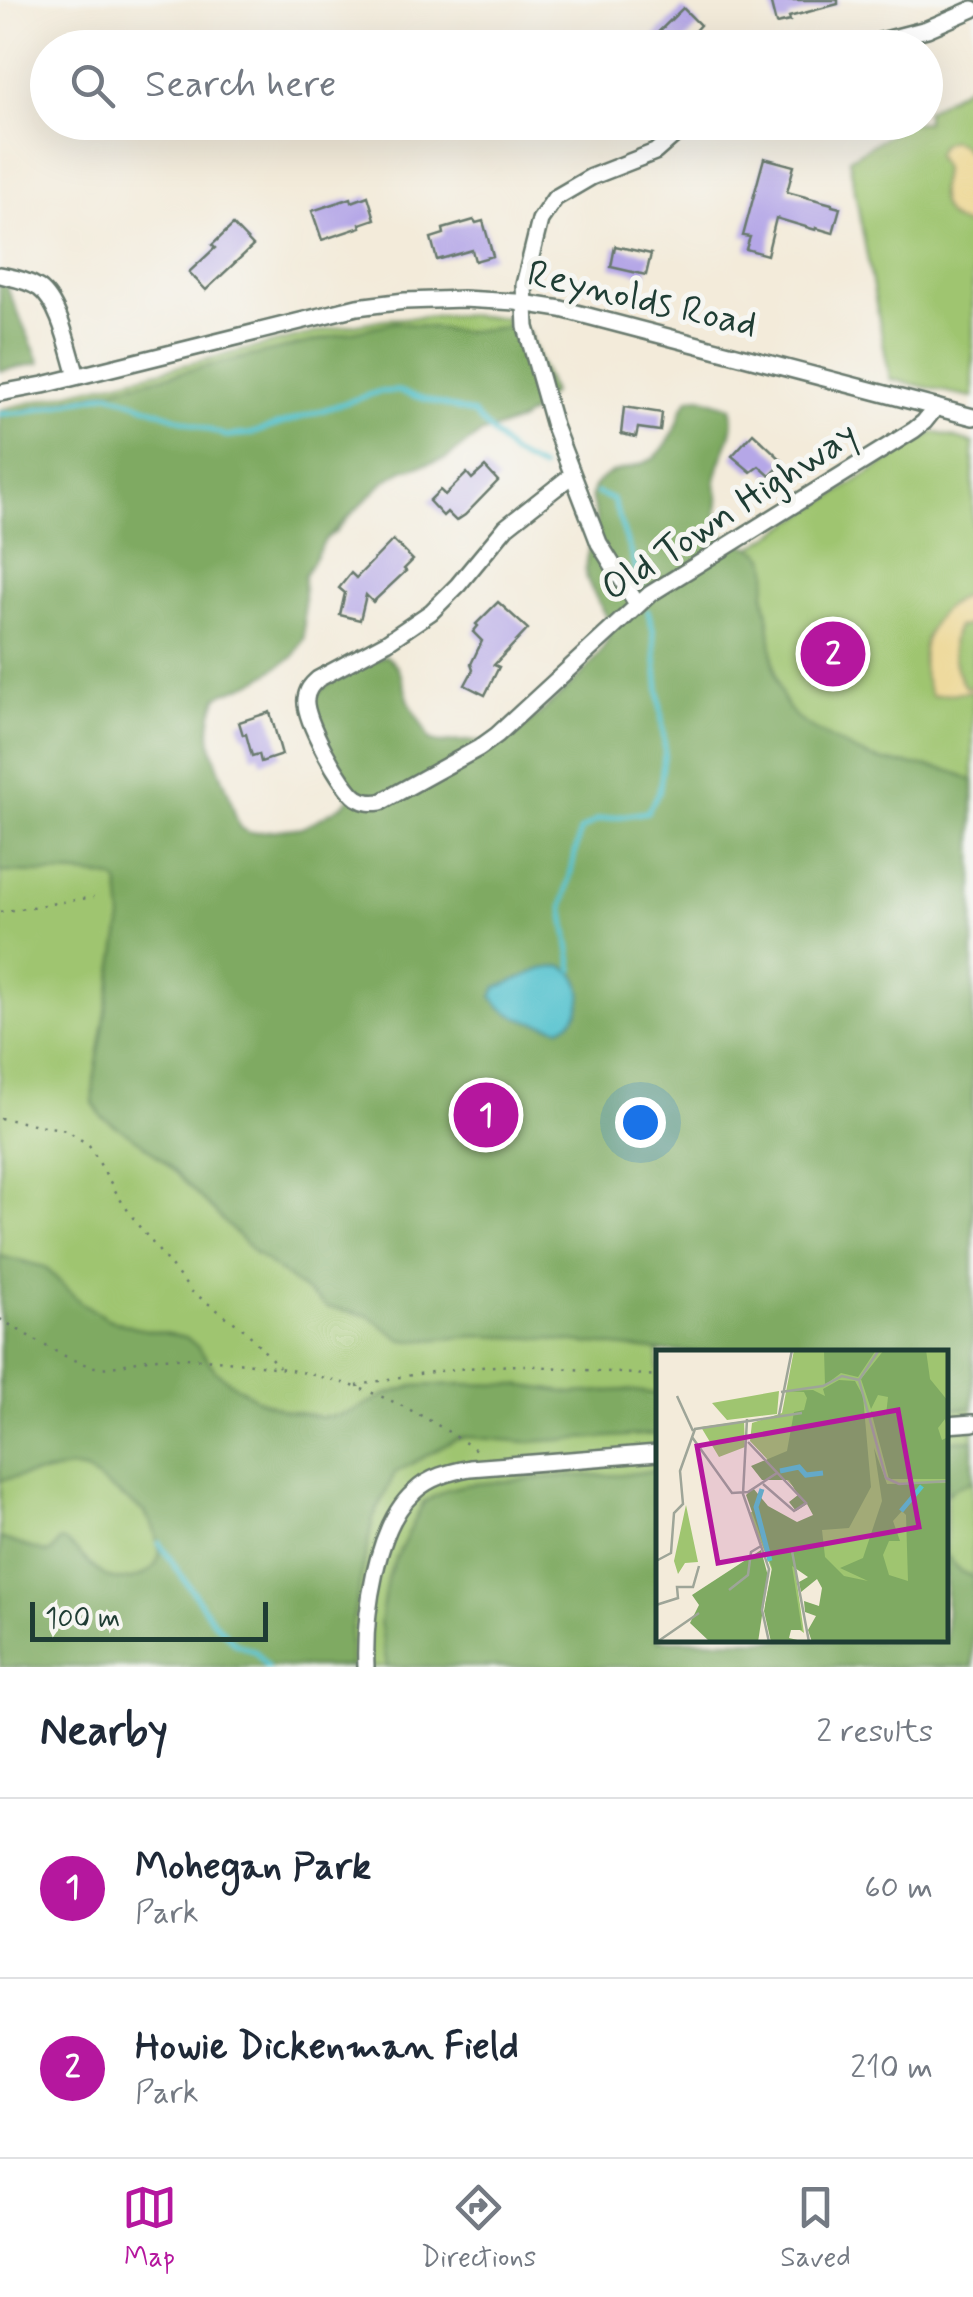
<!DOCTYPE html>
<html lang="en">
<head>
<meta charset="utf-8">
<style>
	:root { --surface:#fff; --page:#f2f2f3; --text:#1f2937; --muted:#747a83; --line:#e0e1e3; --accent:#b5179e }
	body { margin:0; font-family:Mynerve,sans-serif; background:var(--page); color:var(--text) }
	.scale { position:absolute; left:30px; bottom:25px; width:238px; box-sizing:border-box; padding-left:10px; border:5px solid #1f3d34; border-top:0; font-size:28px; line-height:35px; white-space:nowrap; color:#1f3d34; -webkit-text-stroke:8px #f6f6f2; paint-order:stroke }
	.you { position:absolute; left:640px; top:1122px; width:35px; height:35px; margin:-25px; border:8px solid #fff; border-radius:50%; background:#1a73e8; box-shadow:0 0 0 15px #1a73e833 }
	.badge { display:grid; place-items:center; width:65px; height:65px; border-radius:50%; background:var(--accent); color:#fff; font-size:32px; font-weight:700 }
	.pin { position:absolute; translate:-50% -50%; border:5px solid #fff; box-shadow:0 2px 10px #0006 }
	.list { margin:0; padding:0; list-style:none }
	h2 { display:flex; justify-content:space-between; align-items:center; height:130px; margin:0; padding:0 40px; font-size:42px }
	h2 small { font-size:32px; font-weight:400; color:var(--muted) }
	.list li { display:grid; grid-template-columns:65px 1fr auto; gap:30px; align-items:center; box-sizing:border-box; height:180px; padding:0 40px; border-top:2px solid var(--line) }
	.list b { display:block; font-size:38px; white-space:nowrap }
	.list p { margin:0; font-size:32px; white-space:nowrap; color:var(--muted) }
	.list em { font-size:32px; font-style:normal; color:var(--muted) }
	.icon { flex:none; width:55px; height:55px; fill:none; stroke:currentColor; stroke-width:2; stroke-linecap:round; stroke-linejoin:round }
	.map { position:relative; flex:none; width:973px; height:1667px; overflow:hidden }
	.search { position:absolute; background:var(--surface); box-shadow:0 10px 40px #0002; left:30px; right:30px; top:30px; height:110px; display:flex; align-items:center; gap:25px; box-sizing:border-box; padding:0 35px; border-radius:55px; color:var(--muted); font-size:38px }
	.sheet { height:490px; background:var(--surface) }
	nav { display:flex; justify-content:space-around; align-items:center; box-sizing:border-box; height:140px; border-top:2px solid var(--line); background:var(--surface); font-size:28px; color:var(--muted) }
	nav a { display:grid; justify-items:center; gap:5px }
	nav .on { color:var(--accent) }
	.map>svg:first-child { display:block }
</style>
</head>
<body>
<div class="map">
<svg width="973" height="1667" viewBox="0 0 973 1667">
	<rect width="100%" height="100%" fill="#f6f6f2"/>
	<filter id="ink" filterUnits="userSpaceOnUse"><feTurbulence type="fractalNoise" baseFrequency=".01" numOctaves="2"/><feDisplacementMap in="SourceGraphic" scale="20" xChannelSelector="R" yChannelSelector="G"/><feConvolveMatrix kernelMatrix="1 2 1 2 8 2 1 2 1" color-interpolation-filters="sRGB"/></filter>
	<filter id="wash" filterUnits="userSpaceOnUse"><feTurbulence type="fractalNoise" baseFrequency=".0048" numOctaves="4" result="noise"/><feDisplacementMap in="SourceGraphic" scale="40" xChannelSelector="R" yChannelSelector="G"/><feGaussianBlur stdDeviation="2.25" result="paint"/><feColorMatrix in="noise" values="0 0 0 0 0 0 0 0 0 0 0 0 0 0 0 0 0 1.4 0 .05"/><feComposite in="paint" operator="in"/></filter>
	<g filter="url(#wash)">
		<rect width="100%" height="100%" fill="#f3ebda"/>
		<g fill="#9fc570" stroke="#5f8152" stroke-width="2.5" fill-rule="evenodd">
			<path d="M970,84L973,89V398L890,379L849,159L908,123L926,122V111Z"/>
			<path d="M463,315L506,318L519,375L393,467L335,533L224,589L163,657L261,877L516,740L669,600L934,432L973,443V1667H0V410L327,330L385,319ZM658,1352H946V1640H658Z"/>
		</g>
		<g fill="#7faa62" stroke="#4f744b" stroke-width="2.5">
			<path d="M0,272L40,363L0,371Z"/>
			<path d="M395,322L461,332L506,327L528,332L552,393L537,409L519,421L480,434L445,459L403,470L385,481L325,540L304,576V639L293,657L258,680L218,696C200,737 216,758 230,797C233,807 235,817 240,828L250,833L304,827L343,805L351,797L335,770L311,700C323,685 337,679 354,671C365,666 374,659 386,656C404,669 402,682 409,701C415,715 424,726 429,740C442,746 449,741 463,741C482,740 495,748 513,737C537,714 597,668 608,638C615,616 589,595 586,574C583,557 594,538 596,522C597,509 586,498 595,486C607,466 639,471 656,456C664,449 673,435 677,425C681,414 681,407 690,398L701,397L731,407C739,434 719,453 716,479C715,494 716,481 718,496C719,506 716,518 715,529C730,544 750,543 762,554C775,566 763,584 765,598C766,605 768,613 769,621C773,652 772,691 795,716C805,727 861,755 876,759C908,767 944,763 973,781V1408L946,1409V1352H673L535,1338L479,1336L413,1341L402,1340L367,1315L327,1307L255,1253L167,1164L142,1143L102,1117L93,1103L94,1080L122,919L119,886L117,881L112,878L81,874L0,872V415Z"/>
			<path d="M0,1256L45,1267L79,1301L108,1319L136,1328L186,1337L199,1348L216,1371L233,1384L258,1400L283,1410L322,1417L333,1416L350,1412L387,1394L414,1386L460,1384L518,1385L572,1393L628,1390L658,1394V1434L527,1442L466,1437L455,1440L395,1473L373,1519L350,1633V1667H0V1538L47,1553L53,1551L59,1541L62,1540C89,1554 101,1593 140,1576C152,1571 157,1565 160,1552L153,1526L144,1512L86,1471L70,1468L0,1480Z"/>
			<path d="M973,1440V1481L954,1488L946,1495V1441Z"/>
			<path d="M658,1470V1640H946V1554L960,1571L973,1577V1667H387L380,1622L387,1579L393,1564L424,1502L448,1489L464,1485L563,1476L622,1475Z"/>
		</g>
		<g fill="#eeda9e" stroke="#868c69" stroke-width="2.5">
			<path d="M951,140L962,145L965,150L973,152V226C950,224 937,210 940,186C941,185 943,170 943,169C942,164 937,160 936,154L941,144Z"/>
			<path d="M973,592V625L957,627C947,643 955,672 965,687H973V691L932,696C910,654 928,608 973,592Z"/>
		</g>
		<path fill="#56c3cf" stroke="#3a8082" stroke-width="2.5" d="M563,966C583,975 587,1000 574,1018C571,1022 564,1026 560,1028C535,1022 507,1020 492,997L496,988L542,969Z"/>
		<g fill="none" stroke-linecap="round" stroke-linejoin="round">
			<g stroke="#56c3cf" stroke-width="5">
				<path d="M0,414L27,412L109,393L226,436L250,434L378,392L398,391L474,414L512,454L541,469"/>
				<path d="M597,493L613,500L641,585"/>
				<path d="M573,970L563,907L580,831L597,820L647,812L659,793L665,750L653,630L648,611"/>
				<path d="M159,1543L213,1621L236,1644L256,1652L267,1667"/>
			</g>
		</g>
		<g id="blocks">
			<g fill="#b5a7e7">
				<path d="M770,0H838V4L789,17L790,21L776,24Z"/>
				<path d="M683,8L700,25L679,48H642Z"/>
				<path d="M764,158L794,166L787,192L832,204V206L840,208L833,233L816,228V230L776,218L767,255L746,249L750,237L743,236Z"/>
				<path d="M368,196L375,219L360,224L361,227L322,240L312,211L351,198L352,202Z"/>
				<path d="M474,220L476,223L483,221L493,256L475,261L472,250L437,260L431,238L444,234L443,229Z"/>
				<path d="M233,225L253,246L206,290L189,272L215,248L212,245Z"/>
				<path d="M615,246L651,254L646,275L611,267Z"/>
				<path d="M624,407L662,413L660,431L638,428L636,437L621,434Z"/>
				<path d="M753,433L784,462L770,476L759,466L751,472L732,456Z"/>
				<path d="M485,467L498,481L465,515L456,521L447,512L443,516L429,501L440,490L445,495L467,473L472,479Z"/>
				<path d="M393,540L413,560L404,569L406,571L373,602L366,595L360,620L340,615L345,593L339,588L351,573L356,578Z"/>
				<path d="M498,602L528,629L494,665L499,667L485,695L465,685L473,670L471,664L482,641L473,632L478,626L476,624Z"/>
				<path d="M270,712L282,755L261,762L259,754L252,756L246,734L243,735L239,722Z"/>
			</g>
		</g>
	</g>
	<g filter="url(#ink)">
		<use href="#blocks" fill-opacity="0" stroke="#697a6e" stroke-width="2.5"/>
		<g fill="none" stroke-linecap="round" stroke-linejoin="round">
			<g stroke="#697a6e" stroke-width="20">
				<g id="street">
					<path d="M854,48L927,29L973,9"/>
					<path d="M0,275C13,278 27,280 39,288C60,303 69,351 77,376"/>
					<path d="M0,393L43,385L357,307L405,301L463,299L516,302L561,309L973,417"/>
					<path d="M572,475L506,527L458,585L431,612L387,642L318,679C311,685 307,690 306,699C303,718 342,788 357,798C365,803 372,803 381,802L479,748L497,735L650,594L914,430L924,422L936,407"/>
					<path d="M637,604L599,543L554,426L526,327L524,285L540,220L555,198L591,177L655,152L689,122"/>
					<path d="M946,1425L973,1423"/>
					<path d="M366,1667C364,1618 375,1526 414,1492C429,1477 450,1472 470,1468L658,1453"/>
				</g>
			</g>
			<g stroke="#697a6e" stroke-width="2.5" stroke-dasharray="2.5 8" stroke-linecap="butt">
				<path d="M0,912L94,897"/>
				<path d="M0,1118L66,1130L89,1145L120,1199L138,1225L191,1291L246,1331L279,1367"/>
				<path d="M0,1319C28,1335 64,1360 95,1367C113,1370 131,1361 148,1359C160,1357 173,1358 186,1358C258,1362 334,1373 400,1405C428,1418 454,1435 479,1452"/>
				<path d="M357,1386C411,1373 468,1366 524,1365L658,1376"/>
			</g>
			<use href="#street" stroke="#fff" stroke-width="15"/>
		</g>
	</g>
	<g text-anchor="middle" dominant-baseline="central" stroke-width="10" stroke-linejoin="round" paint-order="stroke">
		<g font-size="38" fill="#1f3d34" stroke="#f6f6f2">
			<text transform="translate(642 300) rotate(13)">Reynolds Road</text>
			<text transform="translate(730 512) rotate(-33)">Old Town Highway</text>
		</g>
	</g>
	<g transform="translate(656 1350)">
		<rect width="292" height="292" fill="#f3ebda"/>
		<path d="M138,0H292V292H191L168,218L142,220L137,205L148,283L109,255L116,220L93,163L110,156L137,179L162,163L94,91L96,73L126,63ZM123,41L121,64L71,70L56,53ZM88,71L89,97L63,107L45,77ZM30,155L42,212L29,213L22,224L18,211Z" fill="#9fc570"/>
		<path d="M168,0H220L202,27L185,23L169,35ZM228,0H270L274,29L292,51V83L289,69L282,78L286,90L292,87V129H233L215,61L230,65L232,47L222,45L215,59L205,29ZM183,30L199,31L207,46L215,137L193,178L166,180L169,207L188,226L212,231L184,218L207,208L226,151L218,98L231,134L292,133L293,284L287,292H156L152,280L160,266L149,262L148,251L163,256L166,238L161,229L145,242L143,232L152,227L136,216L146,280H135L133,288L150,292H115L108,261L116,218L90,145L97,138L112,156L141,172L157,165L151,154L140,161L133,152L142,145L133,130H106L95,116L131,101L138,62L148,60L151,48L148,42L128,41L157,40L169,46L167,39ZM246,161L250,165L252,231L233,225L227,205L233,191H244L237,171ZM105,200L112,226L102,292L53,291L34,273L43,255L36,245Z" fill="#7faa62" fill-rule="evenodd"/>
		<path fill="none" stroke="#56c3cf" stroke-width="5" d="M124,121L143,117L150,125L167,123M106,139L100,157L114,211M245,161L266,136"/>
		<path fill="none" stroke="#9ea598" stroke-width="2.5" d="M223,0L203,30L230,128L243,134L293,131M125,42L167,36L186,26L203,30M21,46L37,81M123,65L136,0M91,69L87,144L113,219L106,260L113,292M36,87L76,143L92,142L121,123M92,92L150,153L138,161L107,134M136,201L153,292M0,211L15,203L18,163L27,154L24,121L39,79L146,63M73,240L92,225L95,202L105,196M0,255L22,248L21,237H37L43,216M1,292L43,263"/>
		<path fill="#b5179e" fill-opacity="0.15" stroke="#b5179e" stroke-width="5" d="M242,60L263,177L62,213L41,96Z"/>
		<rect width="292" height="292" fill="none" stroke="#1f3d34" stroke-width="5"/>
	</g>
</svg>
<div class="scale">100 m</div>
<div class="you"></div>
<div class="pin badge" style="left:486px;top:1115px">1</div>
<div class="pin badge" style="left:833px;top:654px">2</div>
<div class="search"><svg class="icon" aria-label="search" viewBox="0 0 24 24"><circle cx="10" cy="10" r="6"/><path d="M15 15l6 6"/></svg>Search here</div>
</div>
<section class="sheet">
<h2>Nearby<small>2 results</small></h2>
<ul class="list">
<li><span class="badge">1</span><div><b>Mohegan Park</b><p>Park</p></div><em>60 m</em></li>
<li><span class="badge">2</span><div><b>Howie Dickenman Field</b><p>Park</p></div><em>210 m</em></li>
</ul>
</section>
<nav>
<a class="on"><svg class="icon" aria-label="map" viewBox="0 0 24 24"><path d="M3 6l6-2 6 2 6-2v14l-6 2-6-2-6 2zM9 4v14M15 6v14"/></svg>Map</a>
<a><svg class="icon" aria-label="directions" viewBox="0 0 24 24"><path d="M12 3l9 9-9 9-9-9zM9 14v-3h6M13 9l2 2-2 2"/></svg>Directions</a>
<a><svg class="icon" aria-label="saved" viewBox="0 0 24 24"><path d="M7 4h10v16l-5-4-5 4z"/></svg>Saved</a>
</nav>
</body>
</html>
